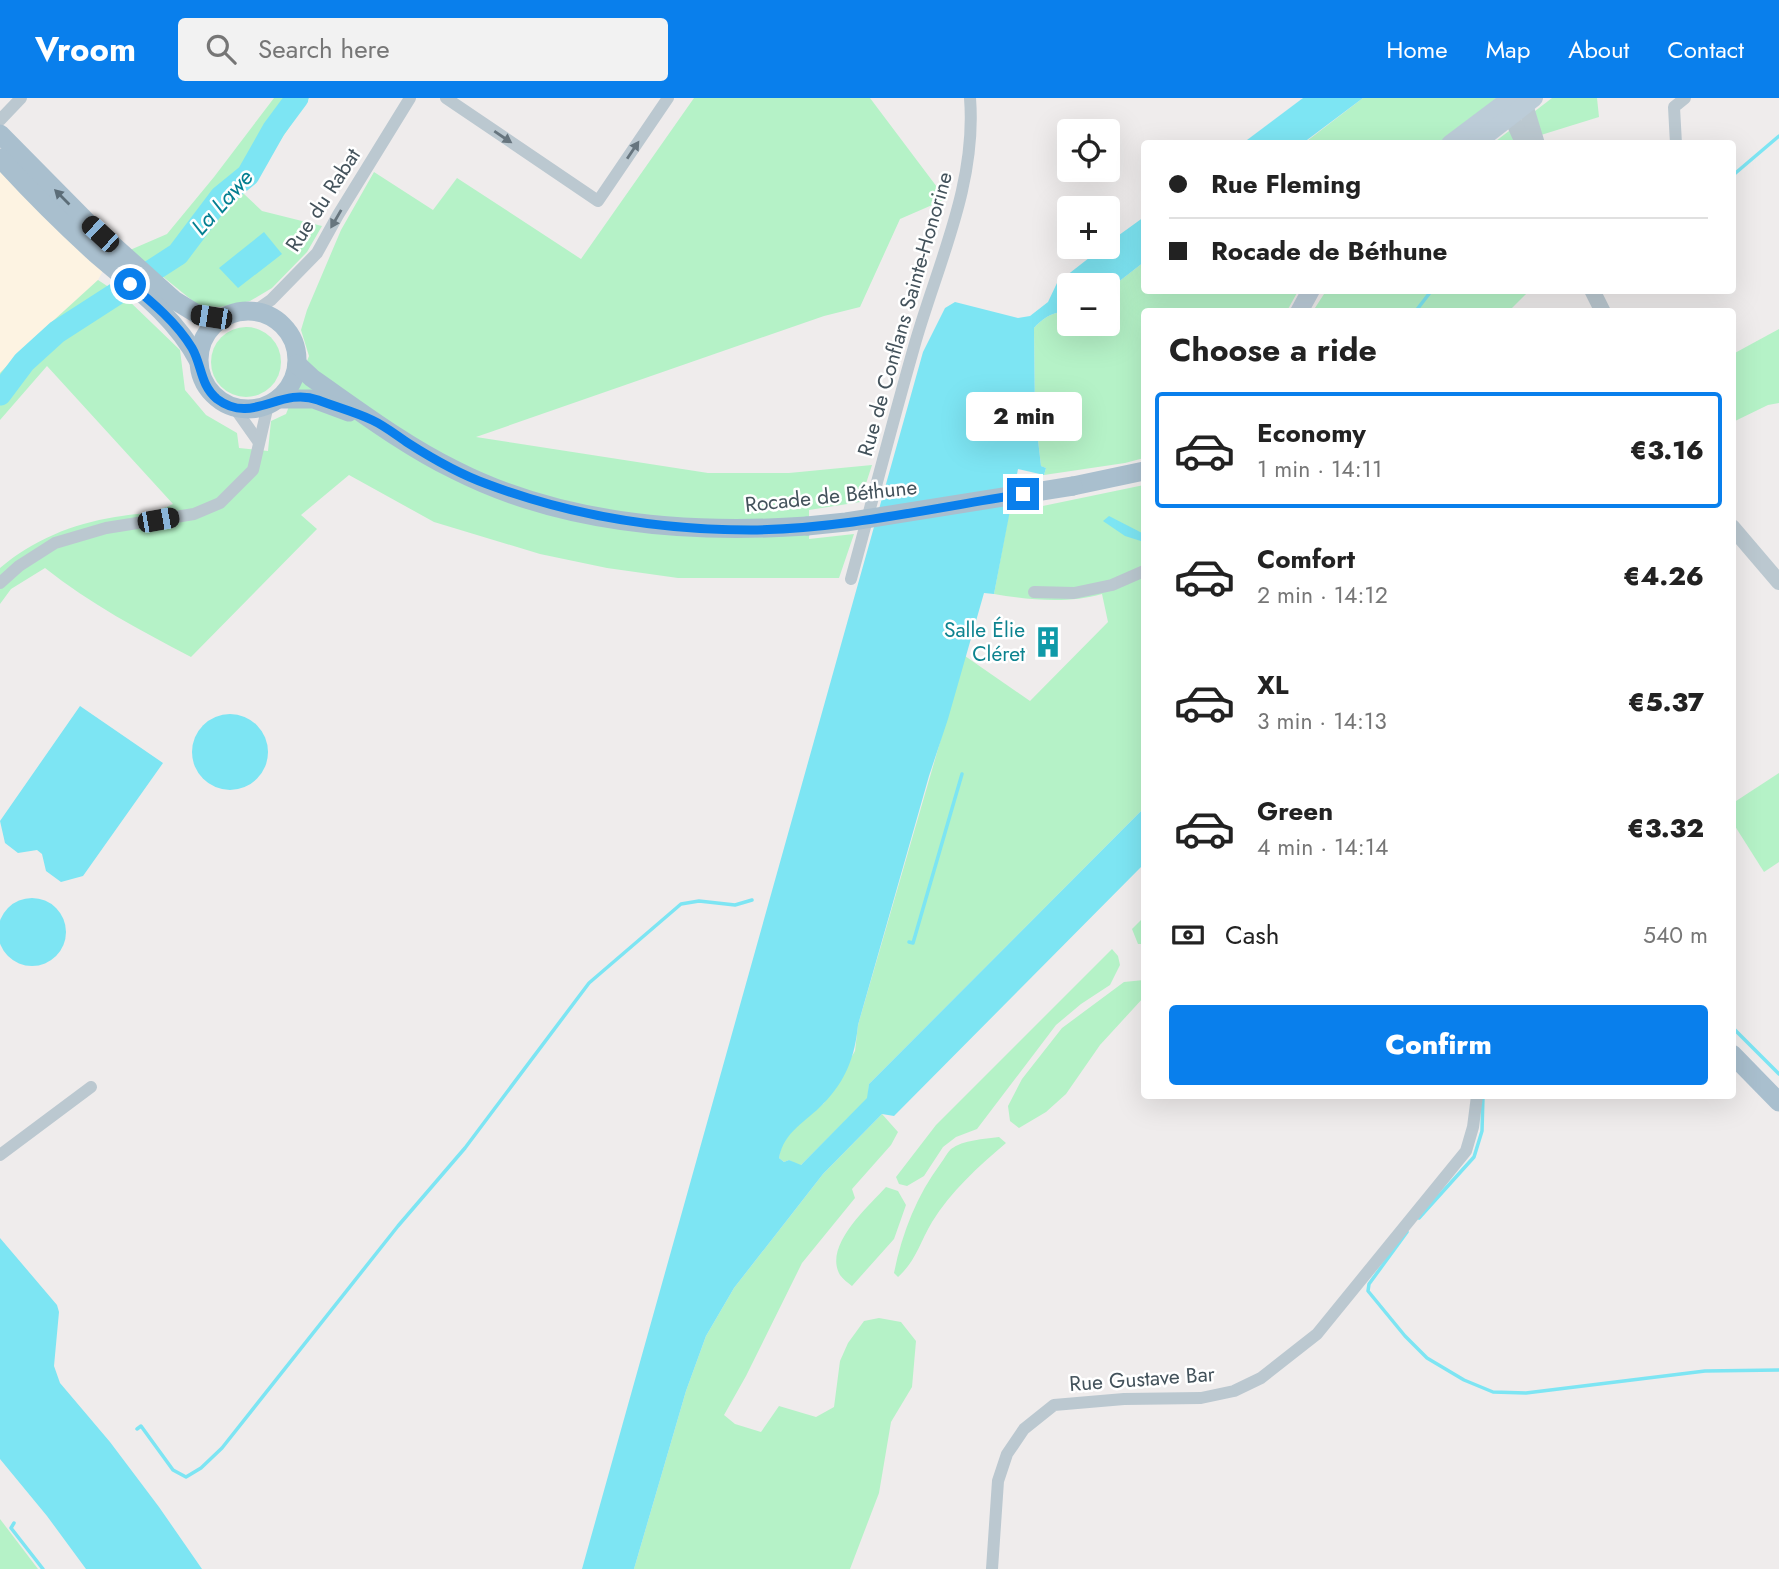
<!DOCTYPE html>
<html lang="en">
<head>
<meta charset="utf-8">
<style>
  :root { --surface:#fff; --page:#f2f2f2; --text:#222; --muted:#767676; --line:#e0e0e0; --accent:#097fec }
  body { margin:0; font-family:Jost,sans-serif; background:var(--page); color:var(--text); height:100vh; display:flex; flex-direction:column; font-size:26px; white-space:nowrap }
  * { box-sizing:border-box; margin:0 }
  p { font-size:23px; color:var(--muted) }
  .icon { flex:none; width:38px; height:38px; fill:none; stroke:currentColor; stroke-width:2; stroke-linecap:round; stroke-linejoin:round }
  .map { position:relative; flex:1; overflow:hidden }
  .side { position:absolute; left:1141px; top:210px; width:595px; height:791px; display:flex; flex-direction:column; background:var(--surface); border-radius:7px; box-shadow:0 7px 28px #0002 }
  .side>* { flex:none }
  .guide { position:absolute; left:1141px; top:42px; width:595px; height:154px; border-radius:7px; box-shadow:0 7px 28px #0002; display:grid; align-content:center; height:154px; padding:0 28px; background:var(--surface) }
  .controls { position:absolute; left:1057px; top:21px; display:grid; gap:14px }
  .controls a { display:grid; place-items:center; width:63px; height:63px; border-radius:7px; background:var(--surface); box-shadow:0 7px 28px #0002; font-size:35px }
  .end { position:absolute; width:32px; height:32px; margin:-16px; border:9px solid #097fec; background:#fff; box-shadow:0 0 0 4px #fff }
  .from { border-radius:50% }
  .bubble { position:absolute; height:49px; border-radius:7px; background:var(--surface); box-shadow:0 7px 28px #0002; font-size:23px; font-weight:800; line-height:49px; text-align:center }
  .car { position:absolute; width:21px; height:42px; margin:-21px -10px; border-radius:9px; box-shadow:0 0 5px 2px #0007; background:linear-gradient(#222 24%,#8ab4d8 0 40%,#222 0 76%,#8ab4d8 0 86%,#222 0) }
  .guide b { display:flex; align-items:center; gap:24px; height:66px; font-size:26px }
  .guide b+b { border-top:2px solid var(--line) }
  .guide i { width:18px; height:18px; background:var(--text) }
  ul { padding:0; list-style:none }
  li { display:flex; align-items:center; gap:21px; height:116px; margin:0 14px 10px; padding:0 14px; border:4px solid transparent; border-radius:7px }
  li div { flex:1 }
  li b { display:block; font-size:26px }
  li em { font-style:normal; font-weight:800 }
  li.selected { border-color:var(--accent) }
  li>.icon { width:63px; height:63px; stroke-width:1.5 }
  h2 { padding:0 28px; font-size:32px; line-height:84px }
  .pay { display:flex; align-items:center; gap:18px; height:77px; padding:0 28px; font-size:26px }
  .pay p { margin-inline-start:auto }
  .action { display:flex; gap:14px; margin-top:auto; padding:14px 28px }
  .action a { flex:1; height:80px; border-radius:7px; background:var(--accent); color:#fff; font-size:28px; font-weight:800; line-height:80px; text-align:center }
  header { display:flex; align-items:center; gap:42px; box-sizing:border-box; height:98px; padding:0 35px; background:var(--accent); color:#fff }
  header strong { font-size:33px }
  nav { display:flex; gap:38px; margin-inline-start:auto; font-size:24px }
  .search { width:490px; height:63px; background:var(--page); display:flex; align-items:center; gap:18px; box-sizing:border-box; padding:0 24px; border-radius:7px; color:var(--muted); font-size:26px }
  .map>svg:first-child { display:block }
  .commercial { fill:#fdf3e2 }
  .green { fill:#b5f2c7 }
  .water { fill:#7de5f3 }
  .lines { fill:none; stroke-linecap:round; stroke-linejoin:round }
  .stream { stroke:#7de5f3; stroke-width:3.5 }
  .river { stroke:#7de5f3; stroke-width:23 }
  .minor { stroke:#bbc8d0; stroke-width:12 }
  .tertiary { stroke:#bbc8d0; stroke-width:16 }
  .secondary { stroke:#bcccd8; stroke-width:18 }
  .primary { stroke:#a9bfce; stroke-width:19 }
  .primary-bridge { stroke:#a9bfce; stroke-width:19 }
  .oneway { fill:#67757e }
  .oneway2 { fill:#5c6d78 }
  .route { stroke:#097fec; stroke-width:9 }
  .labels { text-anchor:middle; stroke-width:5; stroke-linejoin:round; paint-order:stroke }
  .street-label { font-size:21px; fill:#43525b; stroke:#fff }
  .culture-label { font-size:21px; fill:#0d838f; stroke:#fff; text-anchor:end }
  .water-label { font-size:23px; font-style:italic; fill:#037f91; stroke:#fff }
</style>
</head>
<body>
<header>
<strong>Vroom</strong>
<div class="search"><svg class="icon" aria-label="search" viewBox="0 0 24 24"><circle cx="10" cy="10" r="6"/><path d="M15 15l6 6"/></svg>Search here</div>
<nav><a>Home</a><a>Map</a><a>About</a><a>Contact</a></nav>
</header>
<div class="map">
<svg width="1779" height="1471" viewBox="0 0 1779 1471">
  <rect width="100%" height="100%" fill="#efecec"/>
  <path class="commercial" d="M 0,60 L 111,158 L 98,182 L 31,243 L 0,275 Z"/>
  <g class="green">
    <path d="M 274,0 L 309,0 L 244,96 L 262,113 L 322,128 L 307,154 L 272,190 L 250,203 L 220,209 L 199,208 L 130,152 L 167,136 L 214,79 Z"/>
    <path d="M 694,0 L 870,0 L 946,101 L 900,121 L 860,209 L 824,218 L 476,339 L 708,375 L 789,375 L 872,367 L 860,404 L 809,412 L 809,441 L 854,436 L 839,480 L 678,480 L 607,470 L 540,456 L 434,424 L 349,377 L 301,417 L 317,431 L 191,559 C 140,532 90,506 45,470 L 11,491 L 0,506 L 0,470 C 33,442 72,426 115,419 C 137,415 152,417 173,406 L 47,268 L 0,322 L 0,275 L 31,243 L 98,182 L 127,201 L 180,252 L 185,292 L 206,317 L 237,335 L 239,350 L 268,353 L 271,323 L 286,316 L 309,258 L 301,232 L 307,212 L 341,132 L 374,74 L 433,112 L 457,80 L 581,161 Z"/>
    <path d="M 1363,0 L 1498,0 L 1439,45 L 1303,46 Z"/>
    <path d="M 1552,0 L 1597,0 L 1599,19 L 1515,45 L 1492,46 Z"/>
    <path d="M 1144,164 L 1144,192 L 1298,193 L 1287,213 L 1144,214 L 1144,360 L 1125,365 L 1044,377 L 1046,370 L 1041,368 L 1035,316 L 1034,230 C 1042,221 1056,211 1069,215 L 1069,226 L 1108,226 L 1108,192 Z"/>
    <path d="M 1326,193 L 1326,192 L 1529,193 L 1509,213 L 1313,213 Z"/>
    <circle cx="246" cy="264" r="35"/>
    <path d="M 1779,231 L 1779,305 L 1768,307 L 1733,324 L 1733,256 Z"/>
    <path d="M 1144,387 L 1144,710 L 869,986 L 868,1000 L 800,1068 L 789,1062 L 784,1064 L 779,1060 L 781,1048 L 792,1032 L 824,1005 L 855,953 L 858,927 L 965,558 L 1030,603 L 1108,524 L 1102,496 C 1068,506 1029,502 994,496 L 1009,415 Z"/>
    <path d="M 1779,675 L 1779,764 L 1764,774 L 1733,725 L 1733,705 Z"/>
    <path d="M 1144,819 L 1144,846 L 1138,846 L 1132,831 Z"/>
    <path d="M 1112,851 L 1118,858 L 1120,867 L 1110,887 L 1081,906 L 1056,927 L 977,1031 L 956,1039 L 943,1049 L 924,1078 L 907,1088 L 899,1086 L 896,1079 L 936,1027 Z"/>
    <path d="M 1144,882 L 1144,899 L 1100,947 L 1066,996 L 1046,1014 L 1019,1030 L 1010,1023 L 1008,1008 L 1022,981 L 1062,930 L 1124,884 Z"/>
    <path d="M 882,1016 L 898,1034 L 891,1047 L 852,1091 L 855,1100 L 802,1165 L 746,1278 L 724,1317 L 735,1326 L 761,1334 L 779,1308 L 816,1319 L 834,1309 L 840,1263 L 848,1245 L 864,1223 L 879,1220 L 901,1224 L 916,1243 L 912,1289 L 891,1324 L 879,1395 L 850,1471 L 634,1471 L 686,1293 L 706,1238 L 734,1190 L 823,1076 Z"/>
    <path d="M 999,1039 L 1006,1045 C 978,1069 951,1093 932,1124 C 920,1144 916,1163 898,1179 L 894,1175 C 902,1135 917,1097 941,1065 C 944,1061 947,1055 951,1051 C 963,1042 984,1041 999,1039 Z"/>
    <path d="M 886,1089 L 898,1093 L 906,1107 L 894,1141 L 852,1188 C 848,1185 843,1181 840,1177 C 823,1148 868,1109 886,1089 Z"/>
    <path d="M 0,1421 L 38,1471 L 0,1471 Z"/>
  </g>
  <g class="water">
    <path d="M 1303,0 L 1363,0 L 1303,45 L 1243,45 Z"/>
    <path d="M 1144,119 L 1144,164 L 1108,192 L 1108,187 L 1069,187 L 1069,215 C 1056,211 1042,221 1034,230 L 1035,316 L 1041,368 L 1046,370 L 1044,377 L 1018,371 L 994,496 L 984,495 L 948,621 L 929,678 L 858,927 C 855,958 846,983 823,1006 C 806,1024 784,1033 779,1060 L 784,1064 L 789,1062 L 801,1067 L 867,1000 L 869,986 L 1144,710 L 1144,766 L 894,1018 L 882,1016 L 823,1076 L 734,1190 L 706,1238 L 686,1293 L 634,1471 L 582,1471 L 923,254 L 945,210 L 955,204 L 1018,220 L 1030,218 L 1048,204 L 1057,185 L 1103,149 L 1108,149 L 1108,145 Z"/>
    <path d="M 264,134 L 282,156 L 238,190 L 219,170 Z"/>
    <path d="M 1109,418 L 1144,436 L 1144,444 L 1125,438 L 1103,423 Z"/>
    <path d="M 80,608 L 163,665 L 83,778 L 61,784 L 46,773 L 42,756 L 37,752 L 18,755 L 5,745 L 0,723 Z"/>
    <circle cx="230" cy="654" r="38"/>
    <circle cx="32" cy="834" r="34"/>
    <path d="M 0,1140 L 57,1207 L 59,1214 L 54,1268 L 60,1285 L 110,1344 L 159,1409 L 202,1471 L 86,1471 L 47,1418 L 0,1361 Z"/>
  </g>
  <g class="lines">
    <g class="stream">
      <path d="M 1732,78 L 1779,38"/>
      <path d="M 1415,214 L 1432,192"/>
      <path d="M 909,844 L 913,845 L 962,676"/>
      <path d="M 1732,929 L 1779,976"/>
      <path d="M 1419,1120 L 1474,1059 L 1482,1033 L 1483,998"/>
      <path d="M 1407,1134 L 1369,1186 L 1368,1193 L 1405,1238 L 1427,1260 L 1464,1282 L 1493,1294 L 1526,1295 L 1705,1273 L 1779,1272"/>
      <path d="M 137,1331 L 141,1328 L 173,1372 L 186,1379 L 201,1370 L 222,1350 L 398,1128 L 465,1050 L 589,885 L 681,806 L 699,803 L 735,807 L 752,802"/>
      <path d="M 14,1425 L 11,1430 L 43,1471"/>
    </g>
    <path class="river" d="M 0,296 L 24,264 L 57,234 L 178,156 L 221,99 L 248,77 L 274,31 L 297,0"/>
    <g class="minor">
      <path d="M 446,0 L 598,103 L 668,0"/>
      <path d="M 0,22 L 21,0"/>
      <path d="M 1676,46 L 1674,9 L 1685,0"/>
      <path d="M 255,213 L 271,202 L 317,155 L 338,117 L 410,0"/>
      <path d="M 234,309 L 258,343"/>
      <path d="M 851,481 C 872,404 892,326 914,249 C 937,167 977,87 970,0"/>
      <path d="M 0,485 L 19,468 L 55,445 L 106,430 L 194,416 L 220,405 L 253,372 L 268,307"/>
      <path d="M 1034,494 L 1074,495 L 1112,487 L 1144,473"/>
      <path d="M 0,1057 L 91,989"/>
      <path d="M 992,1471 L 998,1383 L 1007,1356 L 1024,1331 L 1054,1307 L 1124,1301 L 1201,1300 L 1234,1293 L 1261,1280 L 1317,1236 L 1466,1053 L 1473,1029 L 1477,998"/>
    </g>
    <g class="tertiary">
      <path d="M 1523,0 L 1537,46"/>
      <path d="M 1507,9 L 1520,38 L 1530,46"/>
      <path d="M 1592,192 L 1603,214"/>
      <path d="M 1732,429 L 1779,484"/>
    </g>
    <g class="secondary">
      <path d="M 1450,46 L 1511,0"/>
      <path d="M 1475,46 L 1534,0"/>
      <path d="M 1299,214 L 1311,192"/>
    </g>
    <g class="primary">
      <path d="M 0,36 L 85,122 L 174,202 L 197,216 L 221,221"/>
      <path d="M 0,60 C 30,93 62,125 95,155 C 132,187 175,218 198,262"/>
      <circle cx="248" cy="262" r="49"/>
      <path d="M 297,266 L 312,280 C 358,312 404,347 455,372 C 563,427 689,436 807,428"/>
      <path d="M 278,301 L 314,301 L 349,314"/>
      <path d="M 1073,388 L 1144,373"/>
      <path d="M 1732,956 L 1779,1004"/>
    </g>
    <path class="primary-bridge" d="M 807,428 L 846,424 L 1073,388"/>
  </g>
  <defs><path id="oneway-solid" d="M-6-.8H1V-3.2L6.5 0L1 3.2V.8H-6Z" transform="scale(1.75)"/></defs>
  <g class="oneway">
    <use href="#oneway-solid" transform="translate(503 39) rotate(34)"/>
    <use href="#oneway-solid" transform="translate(633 52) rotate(-56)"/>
    <use href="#oneway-solid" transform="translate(336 121) rotate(120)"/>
  </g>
  <use class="oneway2" href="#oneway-solid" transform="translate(62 99) rotate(-135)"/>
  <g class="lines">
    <path class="route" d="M 130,186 C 152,204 177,225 192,250 C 202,267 200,287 217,301 C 253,328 279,288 318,302 C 336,309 355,314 372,322 C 385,328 396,337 408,345 C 433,361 459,376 487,386 C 572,418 660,432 751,432 C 842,431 933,410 1023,396"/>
  </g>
  <defs>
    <symbol id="building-bare" viewBox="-9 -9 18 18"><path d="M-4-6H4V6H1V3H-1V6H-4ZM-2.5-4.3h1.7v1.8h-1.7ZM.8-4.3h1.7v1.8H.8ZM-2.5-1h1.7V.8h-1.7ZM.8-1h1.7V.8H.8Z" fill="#0f9aa8" stroke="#fff" stroke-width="2.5" paint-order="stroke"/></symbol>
  </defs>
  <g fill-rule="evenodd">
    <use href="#building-bare" x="1026" y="522" width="44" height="44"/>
  </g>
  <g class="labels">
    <g class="street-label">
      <text transform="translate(323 102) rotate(-57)" y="7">Rue du Rabat</text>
      <text transform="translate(905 216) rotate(-74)" y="7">Rue de Conflans Sainte-Honorine</text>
      <text transform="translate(831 398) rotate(-6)" y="7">Rocade de Béthune</text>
      <text transform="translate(1142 1281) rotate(-4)" y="7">Rue Gustave Bar</text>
    </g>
    <g class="culture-label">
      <text x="1025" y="539">Salle Élie<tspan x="1025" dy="24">Cléret</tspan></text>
    </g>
    <g class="water-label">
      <text transform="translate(222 104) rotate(-48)" y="8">La Lawe</text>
    </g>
  </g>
</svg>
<div class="controls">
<a><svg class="icon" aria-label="locate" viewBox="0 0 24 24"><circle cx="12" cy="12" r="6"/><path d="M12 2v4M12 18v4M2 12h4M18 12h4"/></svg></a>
<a>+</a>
<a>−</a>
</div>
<i class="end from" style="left:130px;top:186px"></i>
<i class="end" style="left:1023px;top:396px"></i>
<div class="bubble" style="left:966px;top:294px;width:116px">2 min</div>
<i class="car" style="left:100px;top:136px;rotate:313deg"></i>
<i class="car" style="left:211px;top:219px;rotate:279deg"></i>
<i class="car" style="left:158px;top:422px;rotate:80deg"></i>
<div class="guide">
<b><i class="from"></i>Rue Fleming</b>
<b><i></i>Rocade de Béthune</b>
</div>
<section class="side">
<h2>Choose a ride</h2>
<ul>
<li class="selected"><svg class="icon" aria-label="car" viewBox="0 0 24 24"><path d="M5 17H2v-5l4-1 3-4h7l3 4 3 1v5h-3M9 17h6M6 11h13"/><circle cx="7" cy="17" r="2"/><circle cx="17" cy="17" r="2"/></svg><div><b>Economy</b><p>1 min · 14:11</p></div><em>€3.16</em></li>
<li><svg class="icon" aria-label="car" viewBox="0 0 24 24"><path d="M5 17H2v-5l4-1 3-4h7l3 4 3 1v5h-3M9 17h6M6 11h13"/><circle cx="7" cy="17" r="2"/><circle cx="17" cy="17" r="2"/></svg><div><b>Comfort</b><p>2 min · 14:12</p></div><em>€4.26</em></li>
<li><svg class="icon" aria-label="car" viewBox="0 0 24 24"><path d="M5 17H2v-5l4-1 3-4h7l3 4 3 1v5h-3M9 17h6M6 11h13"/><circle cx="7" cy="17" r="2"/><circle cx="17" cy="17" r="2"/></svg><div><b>XL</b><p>3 min · 14:13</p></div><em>€5.37</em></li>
<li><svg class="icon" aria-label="car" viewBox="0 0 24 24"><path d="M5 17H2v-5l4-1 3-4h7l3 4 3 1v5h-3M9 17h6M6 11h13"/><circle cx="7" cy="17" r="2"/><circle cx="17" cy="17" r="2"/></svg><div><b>Green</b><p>4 min · 14:14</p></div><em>€3.32</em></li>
</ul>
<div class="pay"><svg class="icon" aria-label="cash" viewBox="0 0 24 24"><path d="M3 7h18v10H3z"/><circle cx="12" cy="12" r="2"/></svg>Cash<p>540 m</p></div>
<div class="action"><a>Confirm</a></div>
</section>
</div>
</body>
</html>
